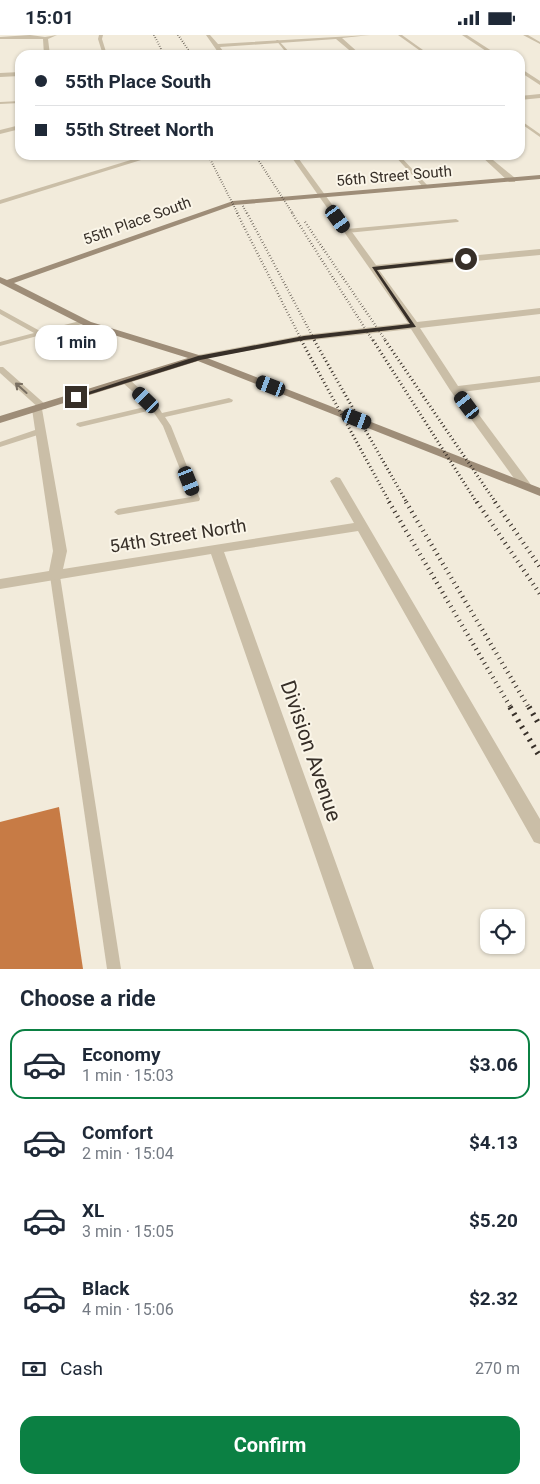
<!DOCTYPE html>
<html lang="en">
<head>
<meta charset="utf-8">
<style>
  :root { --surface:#fff; --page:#f6f6f7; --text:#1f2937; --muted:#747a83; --line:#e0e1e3; --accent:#0b8043 }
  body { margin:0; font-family:Roboto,sans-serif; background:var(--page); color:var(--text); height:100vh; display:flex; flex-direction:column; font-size:19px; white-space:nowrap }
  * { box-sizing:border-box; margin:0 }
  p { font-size:16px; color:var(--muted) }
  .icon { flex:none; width:28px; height:28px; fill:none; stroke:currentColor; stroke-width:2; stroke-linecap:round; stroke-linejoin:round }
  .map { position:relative; height:934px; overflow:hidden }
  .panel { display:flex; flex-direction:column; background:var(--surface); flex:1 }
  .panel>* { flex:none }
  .banner { position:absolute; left:15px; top:15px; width:510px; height:110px; border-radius:15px; box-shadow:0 1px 4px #0004; display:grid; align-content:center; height:110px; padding:0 20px; background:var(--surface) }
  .tools { position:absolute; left:480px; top:874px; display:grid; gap:10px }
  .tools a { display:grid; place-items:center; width:45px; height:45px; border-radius:10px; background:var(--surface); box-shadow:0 1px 4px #0004; font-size:25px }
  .end { position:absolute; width:22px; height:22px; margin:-11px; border:6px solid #372f28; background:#fff; box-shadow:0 0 0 2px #fff }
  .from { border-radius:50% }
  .bubble { position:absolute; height:35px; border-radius:15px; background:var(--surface); box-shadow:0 1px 4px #0004; font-size:16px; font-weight:700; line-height:35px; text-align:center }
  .car { position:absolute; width:15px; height:30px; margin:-15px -8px; border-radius:6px; box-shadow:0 0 4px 1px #0007; background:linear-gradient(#222 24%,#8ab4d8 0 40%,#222 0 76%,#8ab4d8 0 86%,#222 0) }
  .banner b { display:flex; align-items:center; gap:18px; height:48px; font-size:19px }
  .banner b+b { border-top:1px solid var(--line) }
  .banner i { width:12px; height:12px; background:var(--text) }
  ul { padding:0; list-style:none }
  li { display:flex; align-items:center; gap:15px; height:70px; margin:0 10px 8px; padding:0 10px; border:2px solid transparent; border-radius:15px }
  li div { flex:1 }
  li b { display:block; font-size:19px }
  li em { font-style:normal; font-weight:700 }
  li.selected { border-color:var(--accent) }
  li>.icon { width:45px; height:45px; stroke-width:1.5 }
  h2 { padding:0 20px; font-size:22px; line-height:60px }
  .pay { display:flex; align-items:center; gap:12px; height:55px; padding:0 20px; font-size:19px }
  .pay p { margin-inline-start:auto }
  .action { display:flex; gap:10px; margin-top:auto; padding:10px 20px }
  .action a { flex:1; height:58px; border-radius:15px; background:var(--accent); color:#fff; font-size:20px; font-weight:700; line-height:58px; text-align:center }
  .status { display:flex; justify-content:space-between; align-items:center; height:35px; padding:0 25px; background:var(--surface); direction:ltr }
  .status svg { height:14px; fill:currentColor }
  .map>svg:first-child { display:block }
  .building { fill:#c77b45 }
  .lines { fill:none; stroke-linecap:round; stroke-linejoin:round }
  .lane { fill:#cabea7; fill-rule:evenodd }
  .street { fill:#cabea7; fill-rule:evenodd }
  .secondary { fill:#9e8d78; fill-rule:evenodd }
  .rail-far4 { stroke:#372f28; stroke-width:2; stroke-dasharray:0.5 2; stroke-linecap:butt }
  .rail-far3 { stroke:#372f28; stroke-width:2.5; stroke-dasharray:0.5 2.5; stroke-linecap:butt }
  .rail-far2 { stroke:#372f28; stroke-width:3; stroke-dasharray:1 3; stroke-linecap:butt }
  .rail-far1 { stroke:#372f28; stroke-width:4.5; stroke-dasharray:1 4.5; stroke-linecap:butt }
  .rail { stroke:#372f28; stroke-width:5.5; stroke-dasharray:2 5.5; stroke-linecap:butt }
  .oneway { stroke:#796f61 }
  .route { fill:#372f28 }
  .labels { text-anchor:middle; stroke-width:4; stroke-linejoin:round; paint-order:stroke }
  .far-street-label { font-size:15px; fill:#372f28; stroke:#faf5e8 }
  .street-label { font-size:18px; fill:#372f28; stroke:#faf5e8 }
  .near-street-label { font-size:21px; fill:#372f28; stroke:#faf5e8 }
</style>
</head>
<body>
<div class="status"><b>15:01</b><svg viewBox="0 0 49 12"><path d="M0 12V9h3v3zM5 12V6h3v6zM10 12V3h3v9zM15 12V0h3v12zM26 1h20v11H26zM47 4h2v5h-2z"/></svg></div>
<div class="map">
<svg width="540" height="934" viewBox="0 0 540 934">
  <rect width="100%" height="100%" fill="#f2ebdb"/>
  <path class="building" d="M 59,772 L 83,934 L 0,934 L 0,787 Z"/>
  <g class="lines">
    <g class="lane">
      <path d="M 99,0 L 103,0 L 102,4 L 107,20 L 103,20 L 98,4 Z"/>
      <path d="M 398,0 L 402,0 L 430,20 L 426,20 Z"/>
      <path d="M 523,0 L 528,0 L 540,7 L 540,9 Z"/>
      <path d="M 276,5 L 278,5 L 292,20 L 288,20 Z"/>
      <path d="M 20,66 L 20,68 L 0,69 L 0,67 Z"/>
      <path d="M 520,85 L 540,99 L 540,102 L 520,88 Z"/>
      <path d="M 394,120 L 399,120 L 428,151 L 428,153 L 424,153 Z"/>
      <path d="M 456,184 L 459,186 L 458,187 L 347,198 L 344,196 L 347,194 Z"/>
      <path d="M 0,274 L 40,296 L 84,285 L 87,287 L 86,288 L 0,311 L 0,307 L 34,298 L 0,279 Z"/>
      <path d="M 0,332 L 3,332 L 46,370 L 47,372 L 46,374 L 40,374 L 0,338 Z"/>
      <path d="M 123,344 L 129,344 L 157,370 L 162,378 L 229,363 L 233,365 L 232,367 L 165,382 L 171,391 L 200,464 L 199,466 L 118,480 L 114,477 L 118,474 L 191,462 L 163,391 L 152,375 L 80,392 L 76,390 L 77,388 L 149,371 L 123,348 Z"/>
      <path d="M 38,394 L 41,394 L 45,396 L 44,398 L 0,412 L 0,407 Z"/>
      <path d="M 55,538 L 58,539 L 60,541 L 121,934 L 107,934 L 50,541 L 52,539 Z"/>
    </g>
    <g class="street">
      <path d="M 30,0 L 45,2 L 57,0 L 48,4 L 50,20 L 44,20 L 43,4 L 0,4 L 0,2 Z"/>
      <path d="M 206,0 L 210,0 L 218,9 L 370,0 L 342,3 L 361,20 L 355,20 L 336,4 L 220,12 L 226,20 L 220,20 Z"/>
      <path d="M 462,0 L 467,0 L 498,20 L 492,20 Z"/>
      <path d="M 520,33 L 540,46 L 540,50 L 520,37 Z"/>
      <path d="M 20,37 L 20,41 L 0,42 L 0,38 Z"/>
      <path d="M 540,59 L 540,63 L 520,65 L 520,61 Z"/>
      <path d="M 20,90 L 20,94 L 0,99 L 0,95 Z"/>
      <path d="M 147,120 L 157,120 L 0,169 L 0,165 Z"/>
      <path d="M 290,120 L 296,120 L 376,230 L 540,214 L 540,220 L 379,235 L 417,287 L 540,273 L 540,279 L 420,293 L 458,351 L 540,341 L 540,347 L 462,357 L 529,447 L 531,450 L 529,453 L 521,453 L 450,355 L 411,294 L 304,306 L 194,325 L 193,323 L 198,320 L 304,300 L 408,288 Z"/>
      <path d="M 480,120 L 487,120 L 515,143 L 515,147 L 509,147 Z"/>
      <path d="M 37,371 L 42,374 L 67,516 L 63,534 L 354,488 L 330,446 L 336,442 L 340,443 L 540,784 L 540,809 L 534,807 L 358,496 L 224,517 L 374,934 L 354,934 L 211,519 L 0,554 L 0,544 L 49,536 L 53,516 L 32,374 Z"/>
    </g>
    <path class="secondary" d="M 540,140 L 540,144 L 234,170 L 14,248 L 91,287 L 202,321 L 540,453 L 540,461 L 198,326 L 0,388 L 0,381 L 188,323 L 85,291 L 0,248 L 0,242 L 7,245 L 233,166 Z"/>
    <g class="rail-far4">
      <path d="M 154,0 L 164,20"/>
      <path d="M 178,0 L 192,20"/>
      <path d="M 208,120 L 238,179"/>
      <path d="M 255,120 L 293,179"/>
      <path d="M 243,171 L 247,179"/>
    </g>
    <g class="rail-far3">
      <path d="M 237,178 L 302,306"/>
      <path d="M 247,178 L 315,306"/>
      <path d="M 292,178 L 373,306"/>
      <path d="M 305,187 L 386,306"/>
    </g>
    <g class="rail-far2">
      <path d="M 301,305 L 390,468"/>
      <path d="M 314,305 L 407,468"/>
      <path d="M 373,305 L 477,468"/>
      <path d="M 385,305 L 496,468"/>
    </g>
    <g class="rail-far1">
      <path d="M 389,467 L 511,673"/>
      <path d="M 406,467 L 529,673"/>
      <path d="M 477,467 L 540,559"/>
      <path d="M 495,467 L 540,532"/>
    </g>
    <g class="rail">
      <path d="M 510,672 L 540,722"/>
      <path d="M 529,672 L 540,691"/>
    </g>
  </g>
  <defs><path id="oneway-shaft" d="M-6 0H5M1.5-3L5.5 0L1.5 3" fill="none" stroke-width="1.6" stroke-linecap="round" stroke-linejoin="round" transform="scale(1.25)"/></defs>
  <use class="oneway" href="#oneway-shaft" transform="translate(21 353) rotate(-138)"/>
  <path class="route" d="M 466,222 L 468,225 L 377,235 L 416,292 L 304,305 L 200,325 L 78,363 L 73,362 L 198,321 L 304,301 L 410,289 L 372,232 Z"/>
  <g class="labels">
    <g class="far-street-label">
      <text transform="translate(394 141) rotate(-5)" y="5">56th Street South</text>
      <text transform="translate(137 186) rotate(-20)" y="5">55th Place South</text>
    </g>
    <g class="street-label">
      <text transform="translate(178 501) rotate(-9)" y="6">54th Street North</text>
    </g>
    <g class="near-street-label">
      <text transform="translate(311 716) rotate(71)" y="7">Division Avenue</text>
    </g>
  </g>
</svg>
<div class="tools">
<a><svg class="icon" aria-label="locate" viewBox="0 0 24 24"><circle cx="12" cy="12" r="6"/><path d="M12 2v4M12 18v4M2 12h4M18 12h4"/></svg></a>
</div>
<i class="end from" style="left:466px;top:224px"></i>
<i class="end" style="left:76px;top:362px"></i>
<div class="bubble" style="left:35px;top:290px;width:82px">1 min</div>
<i class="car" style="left:338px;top:184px;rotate:144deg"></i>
<i class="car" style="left:271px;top:351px;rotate:291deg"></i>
<i class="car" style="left:146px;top:365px;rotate:314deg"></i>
<i class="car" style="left:467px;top:370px;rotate:323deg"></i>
<i class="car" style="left:357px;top:384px;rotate:111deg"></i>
<i class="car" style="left:189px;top:446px;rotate:158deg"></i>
<div class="banner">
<b><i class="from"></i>55th Place South</b>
<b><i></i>55th Street North</b>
</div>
</div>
<section class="panel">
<h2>Choose a ride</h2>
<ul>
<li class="selected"><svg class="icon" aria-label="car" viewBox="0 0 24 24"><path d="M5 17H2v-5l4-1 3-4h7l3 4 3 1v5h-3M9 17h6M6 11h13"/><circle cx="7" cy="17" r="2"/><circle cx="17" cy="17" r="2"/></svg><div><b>Economy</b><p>1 min · 15:03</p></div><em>$3.06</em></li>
<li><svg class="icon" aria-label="car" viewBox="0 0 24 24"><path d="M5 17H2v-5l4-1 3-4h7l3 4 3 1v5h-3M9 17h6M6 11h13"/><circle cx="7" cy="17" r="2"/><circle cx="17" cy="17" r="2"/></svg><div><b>Comfort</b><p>2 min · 15:04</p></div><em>$4.13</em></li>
<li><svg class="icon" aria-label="car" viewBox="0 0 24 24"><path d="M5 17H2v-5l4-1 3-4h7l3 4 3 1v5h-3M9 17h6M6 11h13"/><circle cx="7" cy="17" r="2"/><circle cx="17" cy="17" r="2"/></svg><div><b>XL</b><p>3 min · 15:05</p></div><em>$5.20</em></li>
<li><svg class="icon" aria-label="car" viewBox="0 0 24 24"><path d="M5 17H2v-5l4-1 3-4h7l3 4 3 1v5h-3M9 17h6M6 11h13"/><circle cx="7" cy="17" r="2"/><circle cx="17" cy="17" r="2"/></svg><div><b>Black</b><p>4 min · 15:06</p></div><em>$2.32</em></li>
</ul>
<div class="pay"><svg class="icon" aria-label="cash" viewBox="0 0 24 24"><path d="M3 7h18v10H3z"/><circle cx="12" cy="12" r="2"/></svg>Cash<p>270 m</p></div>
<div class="action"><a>Confirm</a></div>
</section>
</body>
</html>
